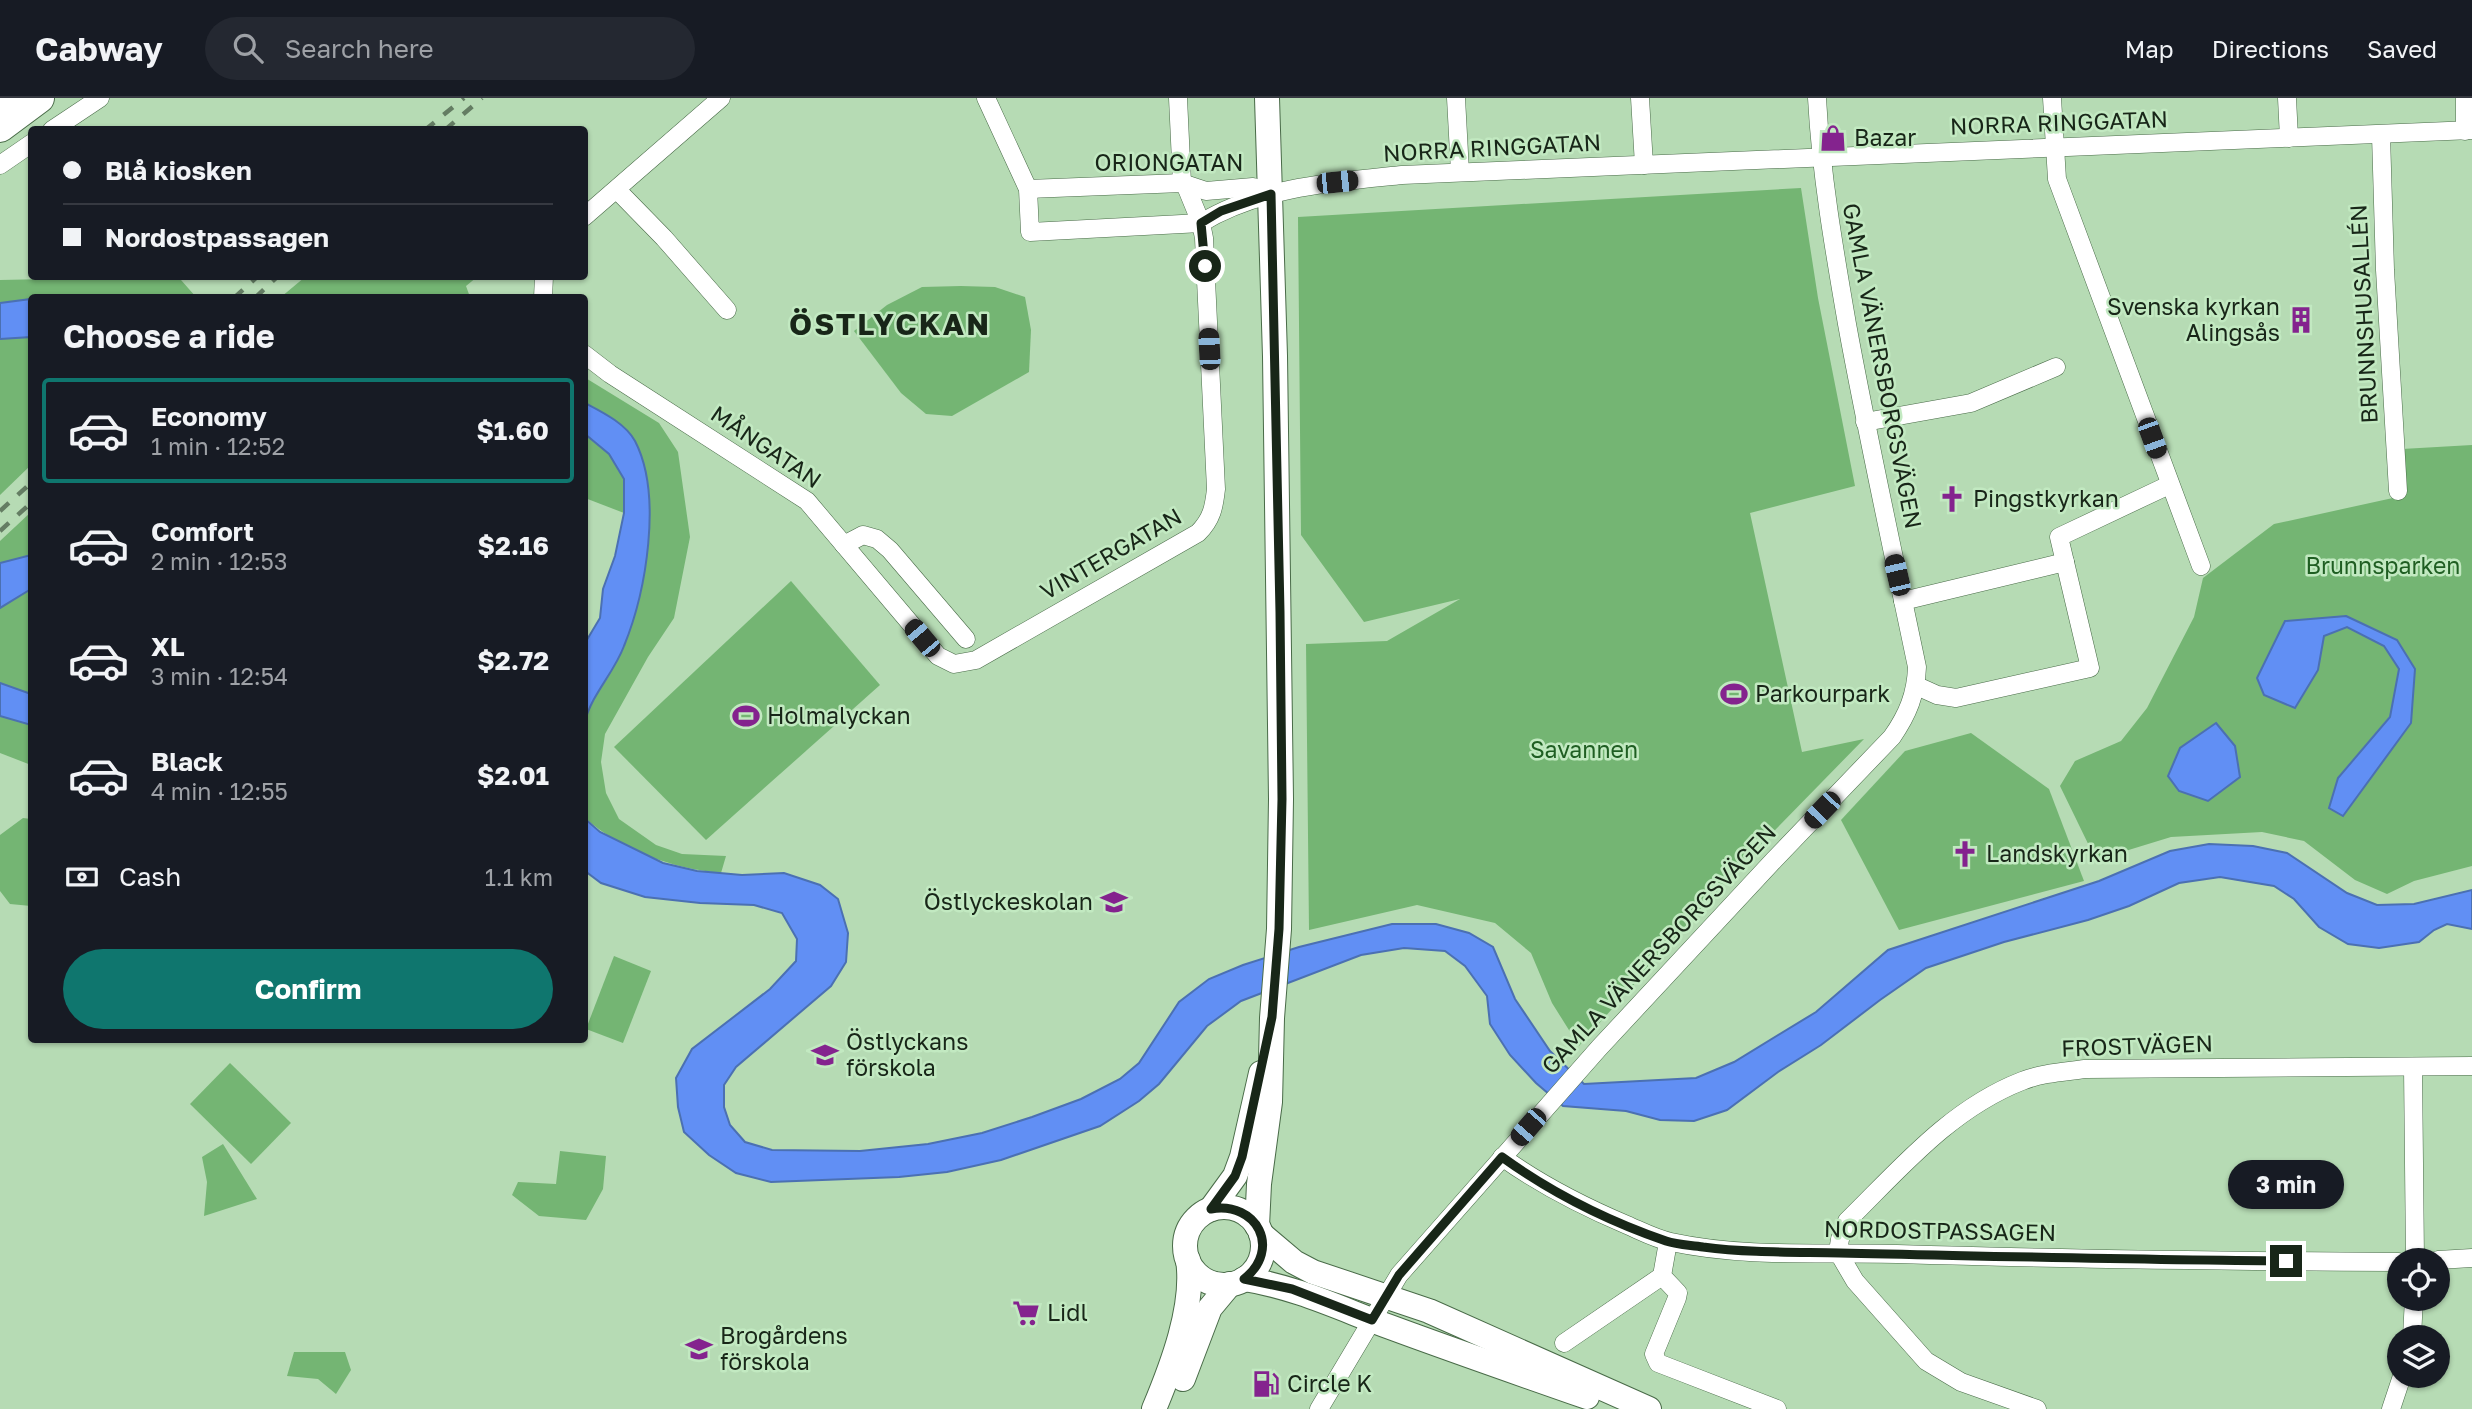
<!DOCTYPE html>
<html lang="en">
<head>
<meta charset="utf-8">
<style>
  :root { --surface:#171b24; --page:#242831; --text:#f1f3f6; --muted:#9ea1a6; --line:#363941; --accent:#0f766e }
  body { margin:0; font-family:"Golos Text",sans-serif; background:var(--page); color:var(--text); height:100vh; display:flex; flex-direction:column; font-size:26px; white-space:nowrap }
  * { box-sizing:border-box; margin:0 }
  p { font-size:23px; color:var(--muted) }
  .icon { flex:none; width:38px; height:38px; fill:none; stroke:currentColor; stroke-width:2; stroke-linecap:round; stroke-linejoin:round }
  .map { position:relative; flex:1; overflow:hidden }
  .details { position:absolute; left:28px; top:196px; width:560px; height:749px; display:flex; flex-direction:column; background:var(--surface); border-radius:7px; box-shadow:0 2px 5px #0004 }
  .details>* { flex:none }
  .banner { position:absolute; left:28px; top:28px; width:560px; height:154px; border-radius:7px; box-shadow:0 2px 5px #0004; display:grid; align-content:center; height:154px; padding:0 35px; background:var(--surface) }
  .tools { position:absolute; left:2387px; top:1150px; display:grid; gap:14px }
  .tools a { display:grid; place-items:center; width:63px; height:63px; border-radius:50%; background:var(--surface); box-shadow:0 2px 5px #0004; font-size:35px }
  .end { position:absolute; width:32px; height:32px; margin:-16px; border:9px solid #182618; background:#fff; box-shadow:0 0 0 4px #fff }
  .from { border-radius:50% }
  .bubble { position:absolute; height:49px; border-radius:24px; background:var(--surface); box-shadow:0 2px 5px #0004; font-size:23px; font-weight:700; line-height:49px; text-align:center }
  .car { position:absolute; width:21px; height:42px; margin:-21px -10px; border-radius:9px; box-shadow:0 0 5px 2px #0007; background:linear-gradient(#222 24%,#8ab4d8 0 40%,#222 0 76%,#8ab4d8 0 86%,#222 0) }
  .banner b { display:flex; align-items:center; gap:24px; height:66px; font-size:26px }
  .banner b+b { border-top:2px solid var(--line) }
  .banner i { width:18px; height:18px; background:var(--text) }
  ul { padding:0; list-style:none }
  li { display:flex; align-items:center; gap:21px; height:105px; margin:0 14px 10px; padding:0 21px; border:4px solid transparent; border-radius:7px }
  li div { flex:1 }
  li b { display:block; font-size:26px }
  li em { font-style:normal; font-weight:700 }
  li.on { border-color:var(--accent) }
  li>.icon { width:63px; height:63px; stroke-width:1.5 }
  h2 { padding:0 35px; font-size:32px; line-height:84px }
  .pay { display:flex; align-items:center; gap:18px; height:77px; padding:0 35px; font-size:26px }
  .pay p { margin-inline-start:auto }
  .button { display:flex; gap:14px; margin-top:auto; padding:14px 35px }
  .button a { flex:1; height:80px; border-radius:42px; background:var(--accent); color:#fff; font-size:28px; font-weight:700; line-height:80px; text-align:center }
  header { display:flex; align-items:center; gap:42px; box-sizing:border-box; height:98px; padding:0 35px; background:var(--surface); border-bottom:2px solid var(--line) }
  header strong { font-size:33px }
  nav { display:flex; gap:38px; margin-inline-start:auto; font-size:24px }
  .search { width:490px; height:63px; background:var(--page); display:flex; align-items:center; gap:18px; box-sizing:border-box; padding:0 24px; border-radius:38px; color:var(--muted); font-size:26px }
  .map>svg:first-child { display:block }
  .green { fill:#74b573; fill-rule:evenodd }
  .water { fill:#618ff4; stroke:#4b70b2; stroke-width:2 }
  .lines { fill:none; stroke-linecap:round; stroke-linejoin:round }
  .minor-casing { stroke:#496b48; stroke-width:19 }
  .secondary-casing { stroke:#496b48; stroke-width:26 }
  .trunk-casing { stroke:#496b48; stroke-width:32 }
  .minor { stroke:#fff; stroke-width:18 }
  .secondary { stroke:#fff; stroke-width:24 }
  .trunk { stroke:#fff; stroke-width:30 }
  .rail { stroke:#647d63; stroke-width:4.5; stroke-dasharray:12 12; stroke-linecap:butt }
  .route { stroke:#182618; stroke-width:9 }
  .labels { text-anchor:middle; stroke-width:5; stroke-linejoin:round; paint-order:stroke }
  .street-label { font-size:23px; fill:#182618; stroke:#c2e9c1 }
  .poi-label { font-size:23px; fill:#182618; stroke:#c2e9c1; text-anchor:start }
  .park-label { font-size:23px; fill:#1f5e22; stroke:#c2e9c1 }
  .district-label { font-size:30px; font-weight:bold; letter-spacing:2px; fill:#182618; stroke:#c2e9c1 }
</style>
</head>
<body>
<header>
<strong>Cabway</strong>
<div class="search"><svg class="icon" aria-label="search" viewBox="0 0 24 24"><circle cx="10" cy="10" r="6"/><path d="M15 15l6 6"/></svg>Search here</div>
<nav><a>Map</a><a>Directions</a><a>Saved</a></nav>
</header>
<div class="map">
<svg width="2472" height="1311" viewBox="0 0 2472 1311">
  <rect width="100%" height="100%" fill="#b6dbb4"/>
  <g class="green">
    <path d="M 1801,90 L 1818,200 L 1855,388 L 1750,415 L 1802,654 L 1864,641 L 1736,772 L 1579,948 L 1552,905 L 1531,855 L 1495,825 L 1417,807 L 1309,832 L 1306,546 L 1387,543 L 1460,501 L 1364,524 L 1301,437 L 1298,119 Z"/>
    <path d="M 149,179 L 181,182 L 196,199 L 117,197 L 32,200 L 31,201 L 0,205 L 0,182 Z"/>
    <path d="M 305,179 L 305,178 L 477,179 L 466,188 L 470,199 L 281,199 Z"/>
    <path d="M 961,188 L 995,189 L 1025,199 L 1031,232 L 1029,274 L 952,318 L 926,316 L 901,295 L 854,233 L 887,207 L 922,189 Z"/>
    <path d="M 31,239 L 31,367 L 0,397 L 0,241 Z"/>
    <path d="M 584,279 L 659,325 L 678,354 L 690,439 L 674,520 L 648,559 L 605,636 L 601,664 L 606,695 L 619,721 L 656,747 L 682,756 L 726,758 L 721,775 C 671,770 623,753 585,720 L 585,623 L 589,607 L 607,581 L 624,549 L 635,515 L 647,445 L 649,401 L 611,319 L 585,305 Z"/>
    <path d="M 584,336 L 609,356 L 624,381 L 624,415 L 585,400 Z"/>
    <path d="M 2472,347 L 2472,768 L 2414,783 L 2387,796 L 2355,782 L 2304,743 L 2262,734 L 2171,739 L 2096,762 L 2060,688 L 2075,663 L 2121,643 L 2147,610 L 2194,519 L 2203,480 L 2274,426 L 2402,398 L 2402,351 ZM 2346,518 L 2415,571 L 2343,718 L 2338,680 L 2390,618 L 2399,571 L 2384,548 L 2347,529 L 2324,538 Z"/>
    <path d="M 31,414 L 31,457 L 0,465 L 0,443 Z"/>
    <path d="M 791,483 L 880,587 L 706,742 L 614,649 Z"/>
    <path d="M 31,491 L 31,596 L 0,585 L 0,510 Z"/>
    <path d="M 0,618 L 31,627 L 31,667 L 0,655 Z"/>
    <path d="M 1971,635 L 2049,691 L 2084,783 L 1899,832 L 1841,722 L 1905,653 Z"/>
    <path d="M 23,720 L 31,721 L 31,808 L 10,806 L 0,793 L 0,737 Z"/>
    <path d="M 614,858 L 651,873 L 623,945 L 586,931 Z"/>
    <path d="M 230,965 L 291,1025 L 251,1066 L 190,1006 Z"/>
    <path d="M 223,1046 L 257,1101 L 204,1118 L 207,1084 L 202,1059 Z"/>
    <path d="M 560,1053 L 606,1058 L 603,1091 L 586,1122 L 539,1118 L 512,1097 L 518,1084 L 556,1086 Z"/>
    <path d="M 294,1254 L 345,1254 L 351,1272 L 336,1296 L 318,1281 L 287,1278 Z"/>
  </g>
  <g class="water">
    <path d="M 31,201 L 31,239 L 0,241 L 0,205 Z"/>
    <path d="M 585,305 C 602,314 625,325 635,343 C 663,397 646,494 624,548 C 614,575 592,596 585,623 L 585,545 L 600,520 L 603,491 L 615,458 L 624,415 L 624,381 L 609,356 L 585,336 Z"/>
    <path d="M 31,457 L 31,491 L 0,510 L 0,465 Z"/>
    <path d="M 2346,518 L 2397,542 L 2415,571 L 2411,625 L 2343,718 L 2329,710 L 2338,680 L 2390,619 L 2399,571 L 2384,548 L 2347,529 L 2324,538 L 2318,572 L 2295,610 L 2264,597 L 2257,580 L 2285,523 Z"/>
    <path d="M 0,585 L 31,596 L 31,627 L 0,618 Z"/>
    <path d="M 2216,625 L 2235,648 L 2240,679 L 2208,703 L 2179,693 L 2168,678 L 2180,650 Z"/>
    <path d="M 584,720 L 600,734 L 663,765 L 697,773 L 742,777 L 784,775 L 820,787 L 838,801 L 848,835 L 846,864 L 831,888 L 736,969 L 724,987 L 724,1009 L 730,1027 L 745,1044 L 772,1052 L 860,1053 L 928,1046 L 982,1035 L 1032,1019 L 1081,1001 L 1120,981 L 1139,965 L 1179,904 L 1209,881 L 1243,867 L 1299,849 L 1392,826 L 1436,826 L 1469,835 L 1493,849 L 1515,901 L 1550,953 L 1584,986 L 1696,980 L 1734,964 L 1816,914 L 1888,852 L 2099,783 L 2170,753 L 2209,746 L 2253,748 L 2287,755 L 2347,795 L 2377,807 L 2414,806 L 2472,792 L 2472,831 L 2447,826 L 2434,832 L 2419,844 L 2379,850 L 2348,846 L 2319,829 L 2294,801 L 2274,788 L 2220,779 L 2179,785 L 2129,808 L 2088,822 L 2004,844 L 1926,870 L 1880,902 L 1821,947 L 1778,974 L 1727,1012 L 1694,1023 L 1660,1022 L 1626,1013 L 1563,1008 L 1536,985 L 1510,957 L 1490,926 L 1487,898 L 1465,868 L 1445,853 L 1404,850 L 1361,857 L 1241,903 L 1207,928 L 1159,986 L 1139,1003 L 1100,1028 L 1001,1062 L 947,1074 L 899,1079 L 771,1084 L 736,1075 L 709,1057 L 684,1034 L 678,1009 L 676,980 L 692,951 L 770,891 L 796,863 L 797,841 L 782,815 L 754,807 L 700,805 L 645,799 L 601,785 L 585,773 Z"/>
  </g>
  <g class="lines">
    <defs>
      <g id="minor">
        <path d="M 986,0 L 1028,91 L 1030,134 L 1201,125 C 1260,89 1334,84 1402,77 L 2472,32"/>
        <path d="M 1178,0 L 1182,85"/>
        <path d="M 1456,0 L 1460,74"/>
        <path d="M 1640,0 L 1644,67"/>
        <path d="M 2052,0 L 2057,81 L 2201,468"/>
        <path d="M 2287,0 L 2289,40"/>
        <path d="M 2465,0 L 2465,33"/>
        <path d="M 52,32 L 100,0"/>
        <path d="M 2381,37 L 2385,172 L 2398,393"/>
        <path d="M 0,67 L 32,45"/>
        <path d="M 1028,91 L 1182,85 L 1206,93 L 1253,89 L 1271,96"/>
        <path d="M 621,96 L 664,140 L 727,212"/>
        <path d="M 584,119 L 721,0"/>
        <path d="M 543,200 L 544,178"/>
        <path d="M 584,256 L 610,276 L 807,403 L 938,558 L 954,566 L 976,562 L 1198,435 C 1212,421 1214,409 1216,391 L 1204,140 L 1201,125 L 1185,86"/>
        <path d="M 1865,324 L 1971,305 L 2056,269"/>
        <path d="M 844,447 L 863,437 L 877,441 L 890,452 L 966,541"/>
        <path d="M 1903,503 L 2065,464"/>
        <path d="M 1917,588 L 1937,597 L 1956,600 L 2090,570 L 2059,439 L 2169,387"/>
        <path d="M 2413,969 L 2415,1162"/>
        <path d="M 1502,1059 C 1541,1087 1582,1108 1627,1127 C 1641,1133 1656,1141 1671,1144 C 1745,1160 1822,1154 1897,1156 C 2065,1161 2232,1163 2399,1164"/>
        <path d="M 1668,1144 L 1662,1178 L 1678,1195 L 1677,1200 L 1654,1256 L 1658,1265 L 1777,1311"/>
        <path d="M 1838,1154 L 1840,1141 L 1847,1123 C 1900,1071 1950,1011 2022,983 C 2042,975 2063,974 2085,971 L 2472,968"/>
        <path d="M 1838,1154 L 1855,1183 L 1926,1263 L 1961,1284 L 2037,1311"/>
        <path d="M 2438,1162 L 2472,1160"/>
        <path d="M 2412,1239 L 2414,1200"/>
        <path d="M 1564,1245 L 1662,1178"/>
        <path d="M 1319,1311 L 1399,1177 L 1599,950 L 1774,762 L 1892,639 C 1908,616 1916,596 1917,569 C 1893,454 1868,341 1847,226 C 1834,151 1821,76 1817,0"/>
        <path d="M 2391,1311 L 2402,1278"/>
      </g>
      <g id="secondary">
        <circle cx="1224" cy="1148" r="39"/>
        <path d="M 1211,1111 L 1235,1078 L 1242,1059 L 1261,975"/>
        <path d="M 1257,1128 L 1259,1086 L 1270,1004 L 1272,920 L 1279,831 L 1281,701 L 1275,258 L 1267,0"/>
        <path d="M 1261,1136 L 1294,1164 L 1313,1174 L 1429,1213 L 1649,1311"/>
        <path d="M 1244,1181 C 1296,1189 1341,1211 1390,1229 C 1455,1253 1521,1276 1587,1299"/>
        <path d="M 1183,1281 L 1210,1210 L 1230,1186"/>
        <path d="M 1154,1311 C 1172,1268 1195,1208 1188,1162"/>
      </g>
      <g id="trunk">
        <path d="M 0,1 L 2,0"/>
        <path d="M 0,29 L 39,0"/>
      </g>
    </defs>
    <use href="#minor" class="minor-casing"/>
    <use href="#secondary" class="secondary-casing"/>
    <use href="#trunk" class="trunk-casing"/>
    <use href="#minor" class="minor"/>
    <use href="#secondary" class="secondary"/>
    <use href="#trunk" class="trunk"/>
    <g class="rail">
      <path d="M 425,32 L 464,0"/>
      <path d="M 445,32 L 482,0"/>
      <path d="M 234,200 L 258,178"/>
      <path d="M 255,200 L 278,178"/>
      <path d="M 0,413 L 32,384"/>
      <path d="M 0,433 L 32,404"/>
    </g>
  </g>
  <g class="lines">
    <path class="route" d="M 1205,168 L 1201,125 L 1221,113 L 1271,96 L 1280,514 L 1282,701 L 1279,831 L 1272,919 L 1242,1059 L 1235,1078 L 1211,1111 C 1257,1103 1282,1151 1244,1181 L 1292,1191 L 1372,1222 L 1399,1177 L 1502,1059 C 1552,1095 1608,1123 1666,1143 C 1678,1147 1691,1147 1703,1149 C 1749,1155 1794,1154 1840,1155 C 1989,1158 2137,1162 2286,1163"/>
  </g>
  <defs>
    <symbol id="shop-bare" viewBox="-9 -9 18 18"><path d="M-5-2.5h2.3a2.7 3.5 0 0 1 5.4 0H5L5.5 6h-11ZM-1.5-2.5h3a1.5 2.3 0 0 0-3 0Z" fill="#84238e" stroke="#c2e9c1" stroke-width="2.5" paint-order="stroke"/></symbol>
    <symbol id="building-bare" viewBox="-9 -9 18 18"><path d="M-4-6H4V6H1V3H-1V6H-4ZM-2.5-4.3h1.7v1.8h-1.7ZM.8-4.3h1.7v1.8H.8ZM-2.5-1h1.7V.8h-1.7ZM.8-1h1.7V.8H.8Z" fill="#84238e" stroke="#c2e9c1" stroke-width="2.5" paint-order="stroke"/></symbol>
    <symbol id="church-bare" viewBox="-9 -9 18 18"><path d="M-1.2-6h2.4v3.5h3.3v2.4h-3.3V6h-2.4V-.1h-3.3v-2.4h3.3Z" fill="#84238e" stroke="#c2e9c1" stroke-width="2.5" paint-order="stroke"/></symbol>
    <symbol id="stadium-bare" viewBox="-9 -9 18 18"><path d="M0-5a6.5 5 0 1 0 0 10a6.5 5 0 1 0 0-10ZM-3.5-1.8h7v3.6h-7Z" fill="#84238e" stroke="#c2e9c1" stroke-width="2.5" paint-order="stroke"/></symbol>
    <symbol id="school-bare" viewBox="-9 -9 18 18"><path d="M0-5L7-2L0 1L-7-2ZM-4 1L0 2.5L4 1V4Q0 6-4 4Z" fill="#84238e" stroke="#c2e9c1" stroke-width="2.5" paint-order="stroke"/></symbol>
    <symbol id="supermarket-bare" viewBox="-9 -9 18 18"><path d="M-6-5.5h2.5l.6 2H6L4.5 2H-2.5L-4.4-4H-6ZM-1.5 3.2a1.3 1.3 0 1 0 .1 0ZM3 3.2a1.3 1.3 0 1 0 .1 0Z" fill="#84238e" stroke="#c2e9c1" stroke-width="2.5" paint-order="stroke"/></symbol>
    <symbol id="fuel-bare" viewBox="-9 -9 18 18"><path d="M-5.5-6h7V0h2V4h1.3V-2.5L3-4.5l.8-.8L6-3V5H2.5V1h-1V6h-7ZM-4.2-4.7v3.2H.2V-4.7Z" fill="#84238e" stroke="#c2e9c1" stroke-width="2.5" paint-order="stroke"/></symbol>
  </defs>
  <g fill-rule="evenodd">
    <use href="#shop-bare" x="1814" y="21" width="38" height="38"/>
    <use href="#building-bare" x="2282" y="203" width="38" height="38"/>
    <use href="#church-bare" x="1933" y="382" width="38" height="38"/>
    <use href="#stadium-bare" x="1715" y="577" width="38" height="38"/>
    <use href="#stadium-bare" x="727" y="599" width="38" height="38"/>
    <use href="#church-bare" x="1946" y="737" width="38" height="38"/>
    <use href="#school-bare" x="1095" y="785" width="38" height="38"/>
    <use href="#school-bare" x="806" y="938" width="38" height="38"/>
    <use href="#supermarket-bare" x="1007" y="1196" width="38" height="38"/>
    <use href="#school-bare" x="680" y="1232" width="38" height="38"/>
    <use href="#fuel-bare" x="1247" y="1267" width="38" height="38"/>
  </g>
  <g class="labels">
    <g class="street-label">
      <text transform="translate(2059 25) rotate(-2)" y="8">NORRA RINGGATAN</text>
      <text transform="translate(1492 50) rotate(-3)" y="8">NORRA RINGGATAN</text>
      <text x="1169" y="73">ORIONGATAN</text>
      <text transform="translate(2364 216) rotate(-93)" y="8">BRUNNSHUSALLÉN</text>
      <text transform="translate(1882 268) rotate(79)" y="8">GAMLA VÄNERSBORGSVÄGEN</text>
      <text transform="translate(766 349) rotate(34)" y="8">MÅNGATAN</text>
      <text transform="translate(1111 456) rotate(-30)" y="8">VINTERGATAN</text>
      <text transform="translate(1659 851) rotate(-47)" y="8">GAMLA VÄNERSBORGSVÄGEN</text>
      <text transform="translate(2137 948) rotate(-2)" y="8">FROSTVÄGEN</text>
      <text transform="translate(1940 1133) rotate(1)" y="8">NORDOSTPASSAGEN</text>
    </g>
    <g class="poi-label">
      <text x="1854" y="48">Bazar</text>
      <text x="2280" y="217" text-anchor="end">Svenska kyrkan<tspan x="2280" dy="26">Alingsås</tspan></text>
      <text x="1973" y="409">Pingstkyrkan</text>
      <text x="1755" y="604">Parkourpark</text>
      <text x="767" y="626">Holmalyckan</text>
      <text x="1986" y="764">Landskyrkan</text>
      <text x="1093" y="812" text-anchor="end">Östlyckeskolan</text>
      <text x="846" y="952">Östlyckans<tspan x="846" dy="26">förskola</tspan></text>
      <text x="1047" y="1223">Lidl</text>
      <text x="720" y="1246">Brogårdens<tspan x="720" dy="26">förskola</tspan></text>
      <text x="1287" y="1294">Circle K</text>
    </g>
    <g class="park-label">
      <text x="2383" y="476">Brunnsparken</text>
      <text x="1584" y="660">Savannen</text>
    </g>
    <g class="district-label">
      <text x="890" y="237">ÖSTLYCKAN</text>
    </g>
  </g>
</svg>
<div class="tools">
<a><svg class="icon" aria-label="locate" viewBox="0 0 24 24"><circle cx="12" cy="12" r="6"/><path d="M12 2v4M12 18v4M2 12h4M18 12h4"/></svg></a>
<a><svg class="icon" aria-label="layers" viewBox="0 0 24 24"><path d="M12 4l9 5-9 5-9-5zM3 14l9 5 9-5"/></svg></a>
</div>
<i class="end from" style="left:1205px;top:168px"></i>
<i class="end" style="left:2286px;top:1163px"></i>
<div class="bubble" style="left:2228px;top:1062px;width:116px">3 min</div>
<i class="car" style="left:1337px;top:84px;rotate:84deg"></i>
<i class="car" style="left:1209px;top:251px;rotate:357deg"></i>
<i class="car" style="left:2152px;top:340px;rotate:160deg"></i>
<i class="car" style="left:1897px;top:477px;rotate:347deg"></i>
<i class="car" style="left:922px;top:540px;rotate:320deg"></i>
<i class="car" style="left:1822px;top:712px;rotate:224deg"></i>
<i class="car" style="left:1528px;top:1029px;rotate:221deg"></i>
<div class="banner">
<b><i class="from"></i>Blå kiosken</b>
<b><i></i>Nordostpassagen</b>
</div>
<section class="details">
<h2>Choose a ride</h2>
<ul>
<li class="on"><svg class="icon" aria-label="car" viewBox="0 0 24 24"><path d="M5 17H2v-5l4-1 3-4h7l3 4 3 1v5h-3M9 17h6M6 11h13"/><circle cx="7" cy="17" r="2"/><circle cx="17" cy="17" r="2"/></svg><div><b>Economy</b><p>1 min · 12:52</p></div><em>$1.60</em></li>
<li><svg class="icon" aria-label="car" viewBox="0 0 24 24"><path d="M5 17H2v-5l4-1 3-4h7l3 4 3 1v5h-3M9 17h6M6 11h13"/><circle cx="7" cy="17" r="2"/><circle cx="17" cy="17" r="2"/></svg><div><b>Comfort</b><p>2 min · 12:53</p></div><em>$2.16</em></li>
<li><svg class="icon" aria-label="car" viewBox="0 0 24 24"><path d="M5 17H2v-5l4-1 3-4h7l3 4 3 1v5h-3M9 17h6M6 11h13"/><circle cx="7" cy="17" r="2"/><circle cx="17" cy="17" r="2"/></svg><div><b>XL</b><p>3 min · 12:54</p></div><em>$2.72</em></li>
<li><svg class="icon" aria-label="car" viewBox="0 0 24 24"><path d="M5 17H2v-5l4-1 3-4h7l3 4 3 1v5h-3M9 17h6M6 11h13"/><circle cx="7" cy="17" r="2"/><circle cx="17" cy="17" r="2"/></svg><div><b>Black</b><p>4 min · 12:55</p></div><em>$2.01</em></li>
</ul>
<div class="pay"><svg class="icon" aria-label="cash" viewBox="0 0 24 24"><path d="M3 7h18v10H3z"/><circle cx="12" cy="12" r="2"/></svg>Cash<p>1.1 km</p></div>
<div class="button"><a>Confirm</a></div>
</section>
</div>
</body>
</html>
